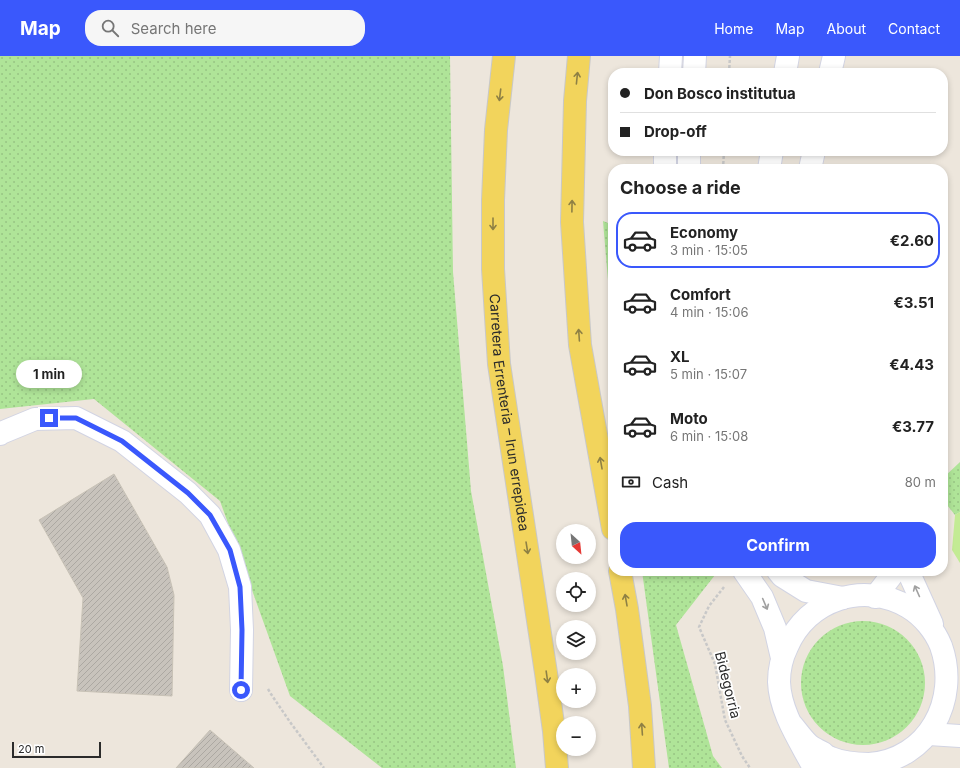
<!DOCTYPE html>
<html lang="en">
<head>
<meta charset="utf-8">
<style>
  :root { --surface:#fff; --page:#f6f6f6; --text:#222; --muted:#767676; --line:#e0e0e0; --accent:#3a58fc }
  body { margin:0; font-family:Inter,sans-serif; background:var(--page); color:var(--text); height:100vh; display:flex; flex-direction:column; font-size:15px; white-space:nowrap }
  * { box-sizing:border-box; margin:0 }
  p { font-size:13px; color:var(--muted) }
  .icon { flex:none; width:22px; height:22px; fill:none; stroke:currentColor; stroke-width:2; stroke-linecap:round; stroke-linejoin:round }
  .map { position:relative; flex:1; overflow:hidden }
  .drawer { position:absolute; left:608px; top:108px; width:340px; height:412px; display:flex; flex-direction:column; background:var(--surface); border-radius:16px; box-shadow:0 2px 6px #0003 }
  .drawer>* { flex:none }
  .banner { position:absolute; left:608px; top:12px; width:340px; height:88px; border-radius:16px; box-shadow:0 2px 6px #0003; display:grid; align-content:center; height:88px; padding:0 12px; background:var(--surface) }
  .needle { width:26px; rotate:153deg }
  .tools { position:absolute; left:556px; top:468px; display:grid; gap:8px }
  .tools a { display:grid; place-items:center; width:40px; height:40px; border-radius:50%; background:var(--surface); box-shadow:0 2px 6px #0003; font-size:20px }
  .scale { position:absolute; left:12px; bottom:10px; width:89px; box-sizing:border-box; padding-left:4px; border:2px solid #2b2b2b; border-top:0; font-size:11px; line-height:14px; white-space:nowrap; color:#2b2b2b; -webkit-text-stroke:3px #fff; paint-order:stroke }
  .end { position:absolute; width:18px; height:18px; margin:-9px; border:5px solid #3a58fc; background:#fff; box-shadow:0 0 0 2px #fff }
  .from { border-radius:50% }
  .bubble { position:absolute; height:28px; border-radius:14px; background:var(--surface); box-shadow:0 2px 6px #0003; font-size:13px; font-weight:700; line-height:28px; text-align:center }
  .banner b { display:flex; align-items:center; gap:14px; height:38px; font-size:15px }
  .banner b+b { border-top:1px solid var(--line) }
  .banner i { width:10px; height:10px; background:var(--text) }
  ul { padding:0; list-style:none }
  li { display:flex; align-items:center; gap:12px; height:56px; margin:0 8px 6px; padding:0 4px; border:2px solid transparent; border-radius:16px }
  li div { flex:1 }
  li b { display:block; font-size:15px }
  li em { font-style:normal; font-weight:700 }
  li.selected { border-color:var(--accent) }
  li>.icon { width:36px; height:36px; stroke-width:1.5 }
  h2 { padding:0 12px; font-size:18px; line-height:48px }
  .pay { display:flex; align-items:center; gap:10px; height:44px; padding:0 12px; font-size:15px }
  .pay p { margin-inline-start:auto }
  .primary-button { display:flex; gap:8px; margin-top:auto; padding:8px 12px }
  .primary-button a { flex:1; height:46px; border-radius:16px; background:var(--accent); color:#fff; font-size:16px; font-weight:700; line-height:46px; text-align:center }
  header { display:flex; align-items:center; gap:24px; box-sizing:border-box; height:56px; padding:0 20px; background:var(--accent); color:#fff }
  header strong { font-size:19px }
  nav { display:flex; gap:22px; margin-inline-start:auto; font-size:14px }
  .search { width:280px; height:36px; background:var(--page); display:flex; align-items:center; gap:10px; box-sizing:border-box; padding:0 14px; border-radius:16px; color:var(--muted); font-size:15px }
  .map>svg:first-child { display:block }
  .grass { fill:url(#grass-dots) }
  .pitch { fill:#c3eb94 }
  .building { fill:url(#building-hatch); stroke:#c8c2b6 }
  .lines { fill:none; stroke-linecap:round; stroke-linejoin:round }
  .minor-casing { stroke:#d2d4e3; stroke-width:24 }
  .major-casing { stroke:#c8c8c8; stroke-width:24 }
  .path { stroke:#c8c8c8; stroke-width:2.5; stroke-dasharray:3 2; stroke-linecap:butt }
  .minor { stroke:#fff; stroke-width:22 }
  .major { stroke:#f2d45c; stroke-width:22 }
  .oneway { stroke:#8e8044 }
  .oneway2 { stroke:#a0a0a0 }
  .route { stroke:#3a58fc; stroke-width:5 }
  .labels { text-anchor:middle; stroke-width:3.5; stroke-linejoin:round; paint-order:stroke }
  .street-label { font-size:14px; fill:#2b2b2b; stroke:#fff }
</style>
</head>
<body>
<header>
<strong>Map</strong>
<div class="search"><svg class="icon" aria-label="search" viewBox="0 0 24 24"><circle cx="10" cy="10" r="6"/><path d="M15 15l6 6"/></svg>Search here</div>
<nav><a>Home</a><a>Map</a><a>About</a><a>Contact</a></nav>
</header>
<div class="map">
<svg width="960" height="712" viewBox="0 0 960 712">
  <defs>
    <pattern id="grass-dots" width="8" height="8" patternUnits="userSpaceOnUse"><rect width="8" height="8" fill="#afe498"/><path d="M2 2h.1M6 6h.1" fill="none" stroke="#97c483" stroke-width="1.8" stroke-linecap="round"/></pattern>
    <pattern id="building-hatch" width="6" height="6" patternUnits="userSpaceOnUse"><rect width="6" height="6" fill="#c8c3bc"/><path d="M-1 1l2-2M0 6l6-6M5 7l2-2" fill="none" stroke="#aca8a2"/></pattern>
  </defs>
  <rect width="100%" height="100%" fill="#ede6dc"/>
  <g class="grass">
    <path d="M 0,0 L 450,0 L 453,216 L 471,435 L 503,610 L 516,712 L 382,712 L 290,640 L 220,445 L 94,343 L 0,353 Z"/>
    <path d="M 603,165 L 613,169 L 613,284 Z"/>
    <path d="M 960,406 L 960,456 L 955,459 L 943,444 L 943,422 Z"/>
    <path d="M 642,515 L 713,515 L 715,519 L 676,569 L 713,700 L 722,712 L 669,712 Z"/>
    <circle cx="863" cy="627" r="62"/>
  </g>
  <path class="pitch" d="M 960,456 L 960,507 L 952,494 L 955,459 Z"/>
  <g class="building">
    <path d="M 114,418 L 167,511 L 174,539 L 172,640 L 77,635 L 83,542 L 39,464 Z"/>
    <path d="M 210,674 L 254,712 L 176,712 Z"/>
  </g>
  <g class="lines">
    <defs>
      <g id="minor">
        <path d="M 670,17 L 671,0"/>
        <path d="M 694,17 L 695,0"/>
        <path d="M 785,17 L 788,0"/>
        <path d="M 830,17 L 834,0"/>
        <path d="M 665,95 L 665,113"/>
        <path d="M 689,95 L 689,113"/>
        <path d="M 769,113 L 772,95"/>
        <path d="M 810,113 L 814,95"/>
        <path d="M 0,378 L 1,377 L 35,363 L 76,362 L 122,385 L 188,437 L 210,459 L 229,494 L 240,531 L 242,574 L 241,634"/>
        <path d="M 744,515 L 762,541 L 775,572 L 782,602"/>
        <path d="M 778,515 L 782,520 L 806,535 L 843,542"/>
        <path d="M 908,515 L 932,568"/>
        <path d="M 875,541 L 895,515"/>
        <path d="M 792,669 C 797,675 802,682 808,688 C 812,692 818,694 823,697 C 825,699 828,701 831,702 C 843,707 856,708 869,708 C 928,704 960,644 941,590 C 935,575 923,560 908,551 C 864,525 807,543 787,591 C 782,601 779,614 779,626 C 780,656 800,685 814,712"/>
        <path d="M 929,678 L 960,680"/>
      </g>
      <g id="major">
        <path id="s1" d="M 504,0 L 496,74 L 493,144 L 493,213 L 499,308 L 546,617 L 554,675 L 557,712"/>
        <path d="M 579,0 L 575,45 L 572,166 L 580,289 L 613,473"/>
        <path d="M 620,515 L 627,553 L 640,650 L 644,712"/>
      </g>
    </defs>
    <use href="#minor" class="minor-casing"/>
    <use href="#major" class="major-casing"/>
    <g class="path">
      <path d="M 729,17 L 730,0"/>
      <path d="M 723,113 L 724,95"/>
      <path d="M 724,531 L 709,550 L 699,571 L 715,608 L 725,664 L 742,700 L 750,712"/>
      <path d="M 268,633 L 271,638 L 290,666 L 324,712"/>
    </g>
    <use href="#minor" class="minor"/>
    <use href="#major" class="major"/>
  </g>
  <defs><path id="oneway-shaft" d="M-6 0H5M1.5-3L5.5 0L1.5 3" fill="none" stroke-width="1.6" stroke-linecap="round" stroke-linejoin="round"/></defs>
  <g class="oneway">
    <use href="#oneway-shaft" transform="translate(577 22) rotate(-84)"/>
    <use href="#oneway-shaft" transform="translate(500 39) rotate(97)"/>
    <use href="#oneway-shaft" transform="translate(572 150) rotate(-89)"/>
    <use href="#oneway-shaft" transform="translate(493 168) rotate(90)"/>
    <use href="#oneway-shaft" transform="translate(579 279) rotate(-94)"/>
    <use href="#oneway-shaft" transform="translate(601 407) rotate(-100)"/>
    <use href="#oneway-shaft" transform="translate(527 492) rotate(81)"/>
    <use href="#oneway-shaft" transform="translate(626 544) rotate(-100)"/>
    <use href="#oneway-shaft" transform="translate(547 621) rotate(82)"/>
    <use href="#oneway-shaft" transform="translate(642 673) rotate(-94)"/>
  </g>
  <g class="oneway2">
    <use href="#oneway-shaft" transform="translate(917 535) rotate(-114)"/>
    <use href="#oneway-shaft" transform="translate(765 548) rotate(67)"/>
  </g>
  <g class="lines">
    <path class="route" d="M 49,362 L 76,362 L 122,385 L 188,437 L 210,459 L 230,494 L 240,531 L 242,574 L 241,634"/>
  </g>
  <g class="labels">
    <g class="street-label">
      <text dy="5" stroke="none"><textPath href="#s1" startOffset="358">Carretera Errenteria – Irun errepidea</textPath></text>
      <text transform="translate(728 629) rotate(76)" y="5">Bidegorria</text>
    </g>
  </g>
</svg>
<div class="tools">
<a><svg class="needle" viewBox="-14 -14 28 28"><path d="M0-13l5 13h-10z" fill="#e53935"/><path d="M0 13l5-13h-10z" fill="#767676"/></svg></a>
<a><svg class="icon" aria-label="locate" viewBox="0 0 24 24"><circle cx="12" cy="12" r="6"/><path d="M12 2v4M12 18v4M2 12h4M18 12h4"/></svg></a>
<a><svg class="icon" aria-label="layers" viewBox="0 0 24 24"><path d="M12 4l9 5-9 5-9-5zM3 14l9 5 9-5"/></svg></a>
<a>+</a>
<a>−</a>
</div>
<div class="scale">20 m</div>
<i class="end from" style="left:241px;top:634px"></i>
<i class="end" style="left:49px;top:362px"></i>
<div class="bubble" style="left:16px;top:304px;width:66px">1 min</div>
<div class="banner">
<b><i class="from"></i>Don Bosco institutua</b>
<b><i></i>Drop-off</b>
</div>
<section class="drawer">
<h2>Choose a ride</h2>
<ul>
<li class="selected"><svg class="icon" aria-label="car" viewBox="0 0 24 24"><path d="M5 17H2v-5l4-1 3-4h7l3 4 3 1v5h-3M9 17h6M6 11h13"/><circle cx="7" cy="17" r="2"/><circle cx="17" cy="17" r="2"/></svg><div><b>Economy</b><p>3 min · 15:05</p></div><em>€2.60</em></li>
<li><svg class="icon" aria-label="car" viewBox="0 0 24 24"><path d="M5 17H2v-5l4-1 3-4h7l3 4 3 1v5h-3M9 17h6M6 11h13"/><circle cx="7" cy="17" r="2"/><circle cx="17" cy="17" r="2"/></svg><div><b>Comfort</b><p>4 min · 15:06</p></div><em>€3.51</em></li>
<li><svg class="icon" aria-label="car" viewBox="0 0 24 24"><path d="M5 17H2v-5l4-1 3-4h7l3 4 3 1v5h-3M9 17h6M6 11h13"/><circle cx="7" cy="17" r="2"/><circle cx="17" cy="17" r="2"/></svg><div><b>XL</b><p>5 min · 15:07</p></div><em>€4.43</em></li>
<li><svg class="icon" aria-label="car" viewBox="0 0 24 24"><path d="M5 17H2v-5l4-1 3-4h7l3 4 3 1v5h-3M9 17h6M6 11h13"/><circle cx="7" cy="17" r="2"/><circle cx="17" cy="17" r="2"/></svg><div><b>Moto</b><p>6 min · 15:08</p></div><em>€3.77</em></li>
</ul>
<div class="pay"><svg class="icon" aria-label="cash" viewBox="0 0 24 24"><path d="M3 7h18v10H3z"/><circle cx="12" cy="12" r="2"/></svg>Cash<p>80 m</p></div>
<div class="primary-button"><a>Confirm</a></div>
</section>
</div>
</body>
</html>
